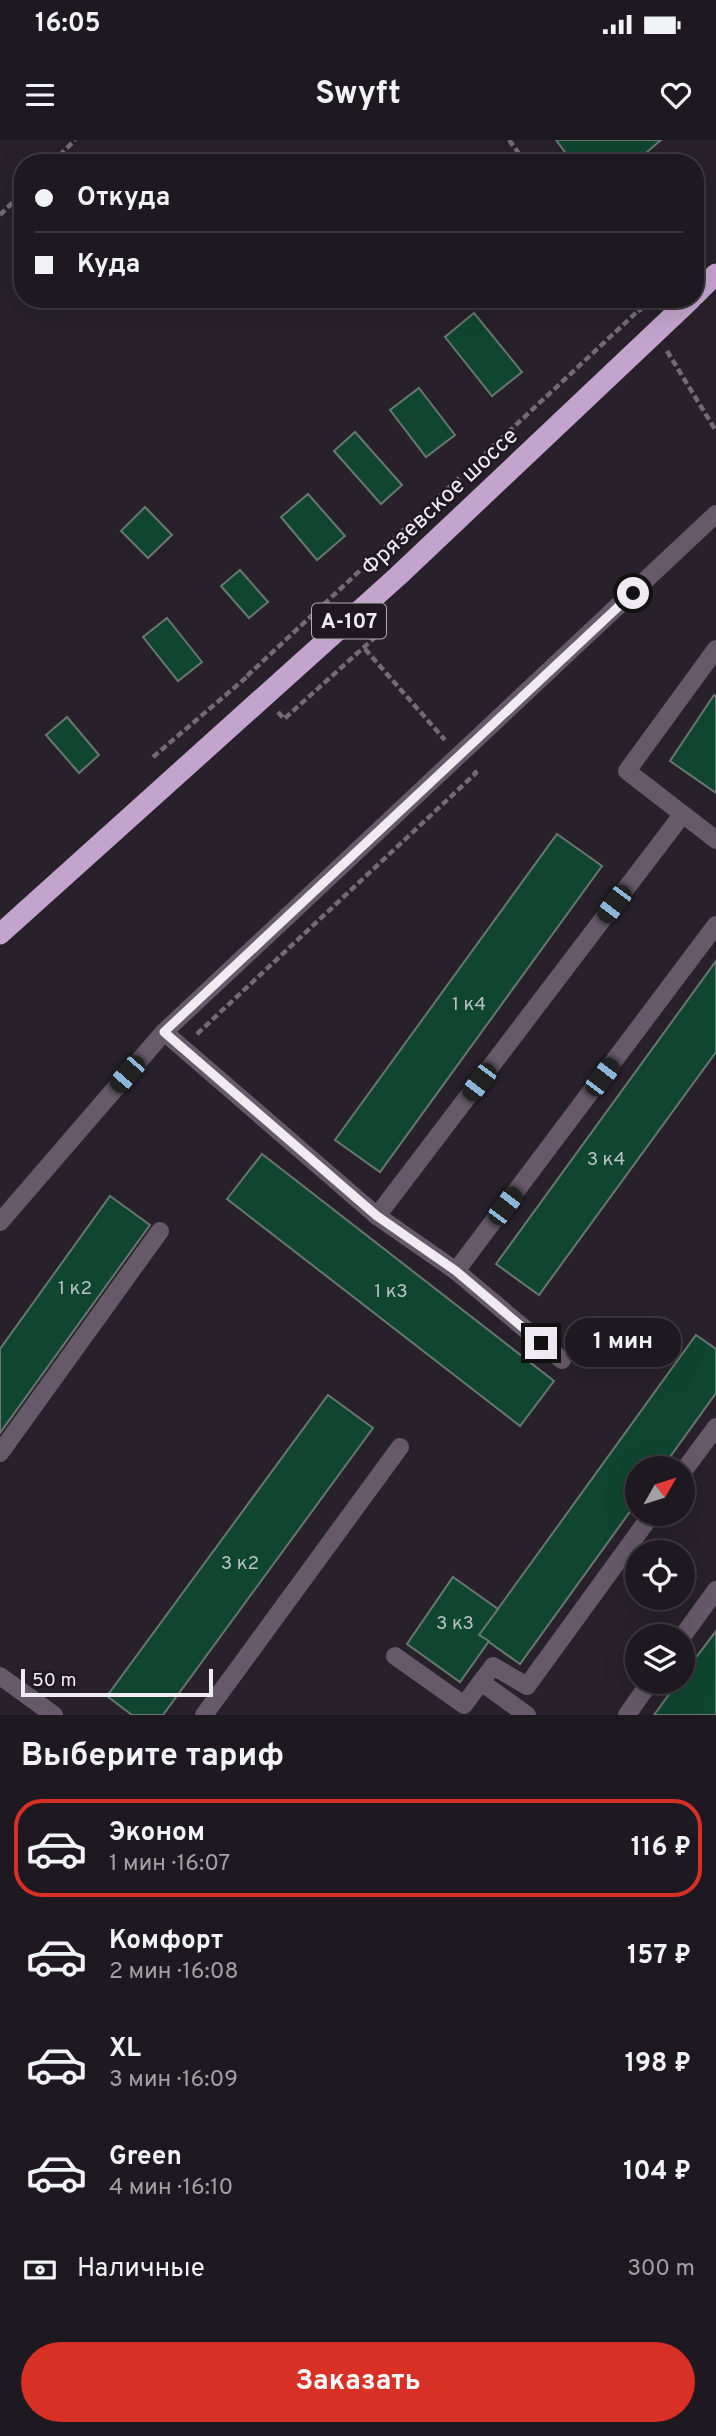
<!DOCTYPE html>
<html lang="ru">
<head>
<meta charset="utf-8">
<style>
  :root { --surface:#1e1920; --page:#262229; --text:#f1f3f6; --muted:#a1a0a5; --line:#3c383e; --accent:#d93025 }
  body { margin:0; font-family:Overpass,sans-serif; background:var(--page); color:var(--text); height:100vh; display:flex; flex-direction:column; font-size:26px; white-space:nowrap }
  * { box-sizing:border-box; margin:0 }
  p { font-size:23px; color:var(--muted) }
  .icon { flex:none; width:38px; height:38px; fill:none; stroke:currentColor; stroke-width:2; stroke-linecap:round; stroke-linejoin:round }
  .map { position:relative; height:1575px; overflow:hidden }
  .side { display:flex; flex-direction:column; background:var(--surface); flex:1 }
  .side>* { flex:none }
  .guide { position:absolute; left:14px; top:14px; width:690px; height:154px; border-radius:28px; box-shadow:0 7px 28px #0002,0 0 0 2px var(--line); display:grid; align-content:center; height:154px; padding:0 21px; background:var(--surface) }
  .needle { width:46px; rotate:51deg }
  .tools { position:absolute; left:625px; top:1316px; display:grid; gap:14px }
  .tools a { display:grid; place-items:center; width:70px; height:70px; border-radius:50%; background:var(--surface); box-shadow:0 7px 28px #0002,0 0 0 2px var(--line); font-size:35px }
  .scale { position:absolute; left:21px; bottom:18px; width:192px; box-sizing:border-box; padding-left:7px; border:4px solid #f0ebf2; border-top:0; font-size:19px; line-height:24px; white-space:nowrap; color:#f0ebf2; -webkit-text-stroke:5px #1f1821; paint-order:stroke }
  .end { position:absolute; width:32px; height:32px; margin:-16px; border:9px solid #f0ebf2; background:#111; box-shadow:0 0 0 4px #111 }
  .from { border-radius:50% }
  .bubble { position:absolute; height:49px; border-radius:24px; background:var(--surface); box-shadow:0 7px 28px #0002,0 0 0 2px var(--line); font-size:23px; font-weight:700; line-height:49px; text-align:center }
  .car { position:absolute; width:21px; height:42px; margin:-21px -10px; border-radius:9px; box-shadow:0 0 5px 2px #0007; background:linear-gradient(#222 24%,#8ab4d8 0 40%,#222 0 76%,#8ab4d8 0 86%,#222 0) }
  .guide b { display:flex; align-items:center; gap:24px; height:66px; font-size:26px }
  .guide b+b { border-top:2px solid var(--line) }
  .guide i { width:18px; height:18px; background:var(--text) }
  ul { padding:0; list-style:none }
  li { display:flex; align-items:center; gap:21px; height:98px; margin:0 14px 10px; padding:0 7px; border:4px solid transparent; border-radius:28px }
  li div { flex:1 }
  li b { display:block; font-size:26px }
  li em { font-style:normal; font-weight:700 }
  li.current { border-color:var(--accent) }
  li>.icon { width:63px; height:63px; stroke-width:1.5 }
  h2 { padding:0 21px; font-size:32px; line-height:84px }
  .pay { display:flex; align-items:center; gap:18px; height:77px; padding:0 21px; font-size:26px }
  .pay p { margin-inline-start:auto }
  .primary-button { display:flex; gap:14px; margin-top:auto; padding:14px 21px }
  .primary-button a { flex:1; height:80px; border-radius:42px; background:var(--accent); color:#fff; font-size:28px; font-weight:700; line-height:80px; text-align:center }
  .status { display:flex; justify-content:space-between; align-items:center; height:49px; padding:0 35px; background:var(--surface); direction:ltr }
  .status svg { height:19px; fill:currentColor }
  header { display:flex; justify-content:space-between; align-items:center; height:91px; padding:0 21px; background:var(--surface); font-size:32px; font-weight:700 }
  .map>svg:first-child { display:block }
  .building { fill:#0f4531; stroke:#68776f; stroke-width:2 }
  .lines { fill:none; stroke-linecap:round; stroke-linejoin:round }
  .path { stroke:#726b74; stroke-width:4.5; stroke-dasharray:7 3.5; stroke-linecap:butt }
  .minor { stroke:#665a6a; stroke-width:18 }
  .highway { stroke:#c3a4cd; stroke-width:21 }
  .route { stroke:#f0ebf2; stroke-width:9 }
  .labels { text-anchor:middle; stroke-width:5; stroke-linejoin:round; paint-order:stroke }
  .number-label { font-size:19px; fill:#b8c2c2 }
  .shield { fill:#1f1821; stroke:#b1acb3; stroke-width:2 }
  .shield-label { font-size:21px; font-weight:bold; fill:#f0ebf2 }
  .street-label { font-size:23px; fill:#f0ebf2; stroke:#1f1821 }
</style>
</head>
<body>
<div class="status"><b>16:05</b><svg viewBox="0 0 49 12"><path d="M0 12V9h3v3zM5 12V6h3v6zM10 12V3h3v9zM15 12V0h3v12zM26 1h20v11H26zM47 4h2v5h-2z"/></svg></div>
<header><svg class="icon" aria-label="menu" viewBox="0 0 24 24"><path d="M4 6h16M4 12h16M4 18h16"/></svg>Swyft<svg class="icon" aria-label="heart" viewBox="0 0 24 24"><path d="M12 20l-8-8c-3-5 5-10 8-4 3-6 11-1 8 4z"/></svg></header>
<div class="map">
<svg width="716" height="1575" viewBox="0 0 716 1575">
  <rect width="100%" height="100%" fill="#28212b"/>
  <g class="building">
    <path d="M 556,0 L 661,0 L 634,23 L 573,23 Z"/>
    <path d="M 474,173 L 522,232 L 492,256 L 445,197 Z"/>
    <path d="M 419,248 L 455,295 L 426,317 L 390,270 Z"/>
    <path d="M 355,292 L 402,345 L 381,364 L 334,311 Z"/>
    <path d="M 308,354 L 345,396 L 317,420 L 281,377 Z"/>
    <path d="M 145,367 L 172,395 L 148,418 L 121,391 Z"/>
    <path d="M 240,430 L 268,462 L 249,478 L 221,446 Z"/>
    <path d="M 167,478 L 202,522 L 178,541 L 143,497 Z"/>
    <path d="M 714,555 L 716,557 L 716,653 L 670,621 Z"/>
    <path d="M 67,577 L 99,615 L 79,633 L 46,595 Z"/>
    <path d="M 557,694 L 602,726 L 380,1032 L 335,1000 Z"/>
    <path d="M 716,821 L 716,912 L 539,1155 L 496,1124 Z"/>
    <path d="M 262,1014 L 554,1241 L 520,1286 L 227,1059 Z"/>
    <path d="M 110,1056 L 150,1085 L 0,1293 L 0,1209 Z"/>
    <path d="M 696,1195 L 716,1209 L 716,1253 L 662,1328 L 637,1328 L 637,1362 L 520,1524 L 479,1495 Z"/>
    <path d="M 328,1255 L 373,1288 L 163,1575 L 132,1575 L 107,1556 Z"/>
    <path d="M 453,1437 L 498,1469 L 479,1495 L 489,1501 L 460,1542 L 407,1504 Z"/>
    <path d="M 716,1491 L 716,1575 L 654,1575 L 678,1542 L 682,1542 L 682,1536 Z"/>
  </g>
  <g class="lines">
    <g class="path">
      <path d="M 509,0 L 526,23"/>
      <path d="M 52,23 L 75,0"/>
      <path d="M 0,75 L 23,52"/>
      <path d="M 631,159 L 641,172"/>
      <path d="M 667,211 L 716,291"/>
      <path d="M 365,509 L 445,600"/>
      <path d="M 247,536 L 639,170"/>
      <path d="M 278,572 L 284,579 L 382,491"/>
      <path d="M 153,617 L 248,536"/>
      <path d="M 197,894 L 476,633 L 473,629"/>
    </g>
    <g class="minor">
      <path d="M 716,509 L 627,631 L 716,700"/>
      <path d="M 164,892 L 377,1076 L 456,1131 L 562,1220"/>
      <path d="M 377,1076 L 682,675"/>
      <path d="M 0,1082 L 164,892 L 716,374"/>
      <path d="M 456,1131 L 716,785"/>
      <path d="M 0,1313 L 160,1091"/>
      <path d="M 682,1333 L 716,1287"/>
      <path d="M 682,1497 L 716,1450"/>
      <path d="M 395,1516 L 464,1565 L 493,1526 L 527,1546 L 652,1374"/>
      <path d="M 0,1536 L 54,1575"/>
      <path d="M 481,1542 L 527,1575"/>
      <path d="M 204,1575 L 400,1307"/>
      <path d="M 627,1575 L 650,1542"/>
    </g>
    <g class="highway">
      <path d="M 695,155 L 716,134"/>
      <path d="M 0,794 L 398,436 L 691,159"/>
    </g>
  </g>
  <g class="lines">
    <path class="route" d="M 541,1203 L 456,1131 L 377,1076 L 164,892 L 633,453"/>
  </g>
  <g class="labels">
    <g class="number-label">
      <text x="469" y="870">1 к4</text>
      <text x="606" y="1025">3 к4</text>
      <text x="75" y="1154">1 к2</text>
      <text x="391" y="1157">1 к3</text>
      <text x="240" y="1429">3 к2</text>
      <text x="455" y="1489">3 к3</text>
    </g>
    <rect class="shield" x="312" y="463.5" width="74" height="35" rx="5"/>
    <g class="shield-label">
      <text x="349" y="488">А-107</text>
    </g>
    <g class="street-label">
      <text transform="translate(439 361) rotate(-43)" y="8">Фрязевское шоссе</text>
    </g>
  </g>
</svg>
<div class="tools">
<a><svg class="needle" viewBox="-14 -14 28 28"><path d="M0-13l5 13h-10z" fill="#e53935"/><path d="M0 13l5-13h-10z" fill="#a1a0a5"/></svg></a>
<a><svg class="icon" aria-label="locate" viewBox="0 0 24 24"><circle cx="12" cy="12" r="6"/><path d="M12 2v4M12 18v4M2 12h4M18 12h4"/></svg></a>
<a><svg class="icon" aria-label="layers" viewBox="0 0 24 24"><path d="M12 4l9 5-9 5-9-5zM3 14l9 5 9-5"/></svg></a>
</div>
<div class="scale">50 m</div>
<i class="end from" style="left:633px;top:453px"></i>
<i class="end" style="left:541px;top:1203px"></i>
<div class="bubble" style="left:565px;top:1178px;width:116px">1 мин</div>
<i class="car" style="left:614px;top:764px;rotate:217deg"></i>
<i class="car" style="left:127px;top:934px;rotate:221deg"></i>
<i class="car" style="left:602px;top:937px;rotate:37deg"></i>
<i class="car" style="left:479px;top:942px;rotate:217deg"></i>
<i class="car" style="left:505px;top:1066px;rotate:37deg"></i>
<div class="guide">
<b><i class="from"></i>Откуда</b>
<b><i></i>Куда</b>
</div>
</div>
<section class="side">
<h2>Выберите тариф</h2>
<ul>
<li class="current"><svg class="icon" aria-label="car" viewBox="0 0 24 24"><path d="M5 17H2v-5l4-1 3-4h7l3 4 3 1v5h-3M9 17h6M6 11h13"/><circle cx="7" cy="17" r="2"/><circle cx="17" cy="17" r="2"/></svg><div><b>Эконом</b><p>1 мин · 16:07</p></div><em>116 ₽</em></li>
<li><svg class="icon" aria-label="car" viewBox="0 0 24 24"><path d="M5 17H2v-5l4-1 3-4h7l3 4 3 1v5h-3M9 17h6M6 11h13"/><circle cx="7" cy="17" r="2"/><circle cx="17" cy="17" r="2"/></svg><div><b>Комфорт</b><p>2 мин · 16:08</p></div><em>157 ₽</em></li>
<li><svg class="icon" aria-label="car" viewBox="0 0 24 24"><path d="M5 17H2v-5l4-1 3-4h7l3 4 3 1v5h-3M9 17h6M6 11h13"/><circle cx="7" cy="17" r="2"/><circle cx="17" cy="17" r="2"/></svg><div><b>XL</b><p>3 мин · 16:09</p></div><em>198 ₽</em></li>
<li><svg class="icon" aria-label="car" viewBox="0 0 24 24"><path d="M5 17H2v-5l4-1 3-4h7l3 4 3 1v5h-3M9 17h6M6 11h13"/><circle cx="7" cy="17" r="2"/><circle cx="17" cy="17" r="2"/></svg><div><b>Green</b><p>4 мин · 16:10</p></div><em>104 ₽</em></li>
</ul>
<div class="pay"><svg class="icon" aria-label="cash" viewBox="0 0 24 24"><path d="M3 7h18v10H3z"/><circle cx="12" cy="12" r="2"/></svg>Наличные<p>300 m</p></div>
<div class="primary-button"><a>Заказать</a></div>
</section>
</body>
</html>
